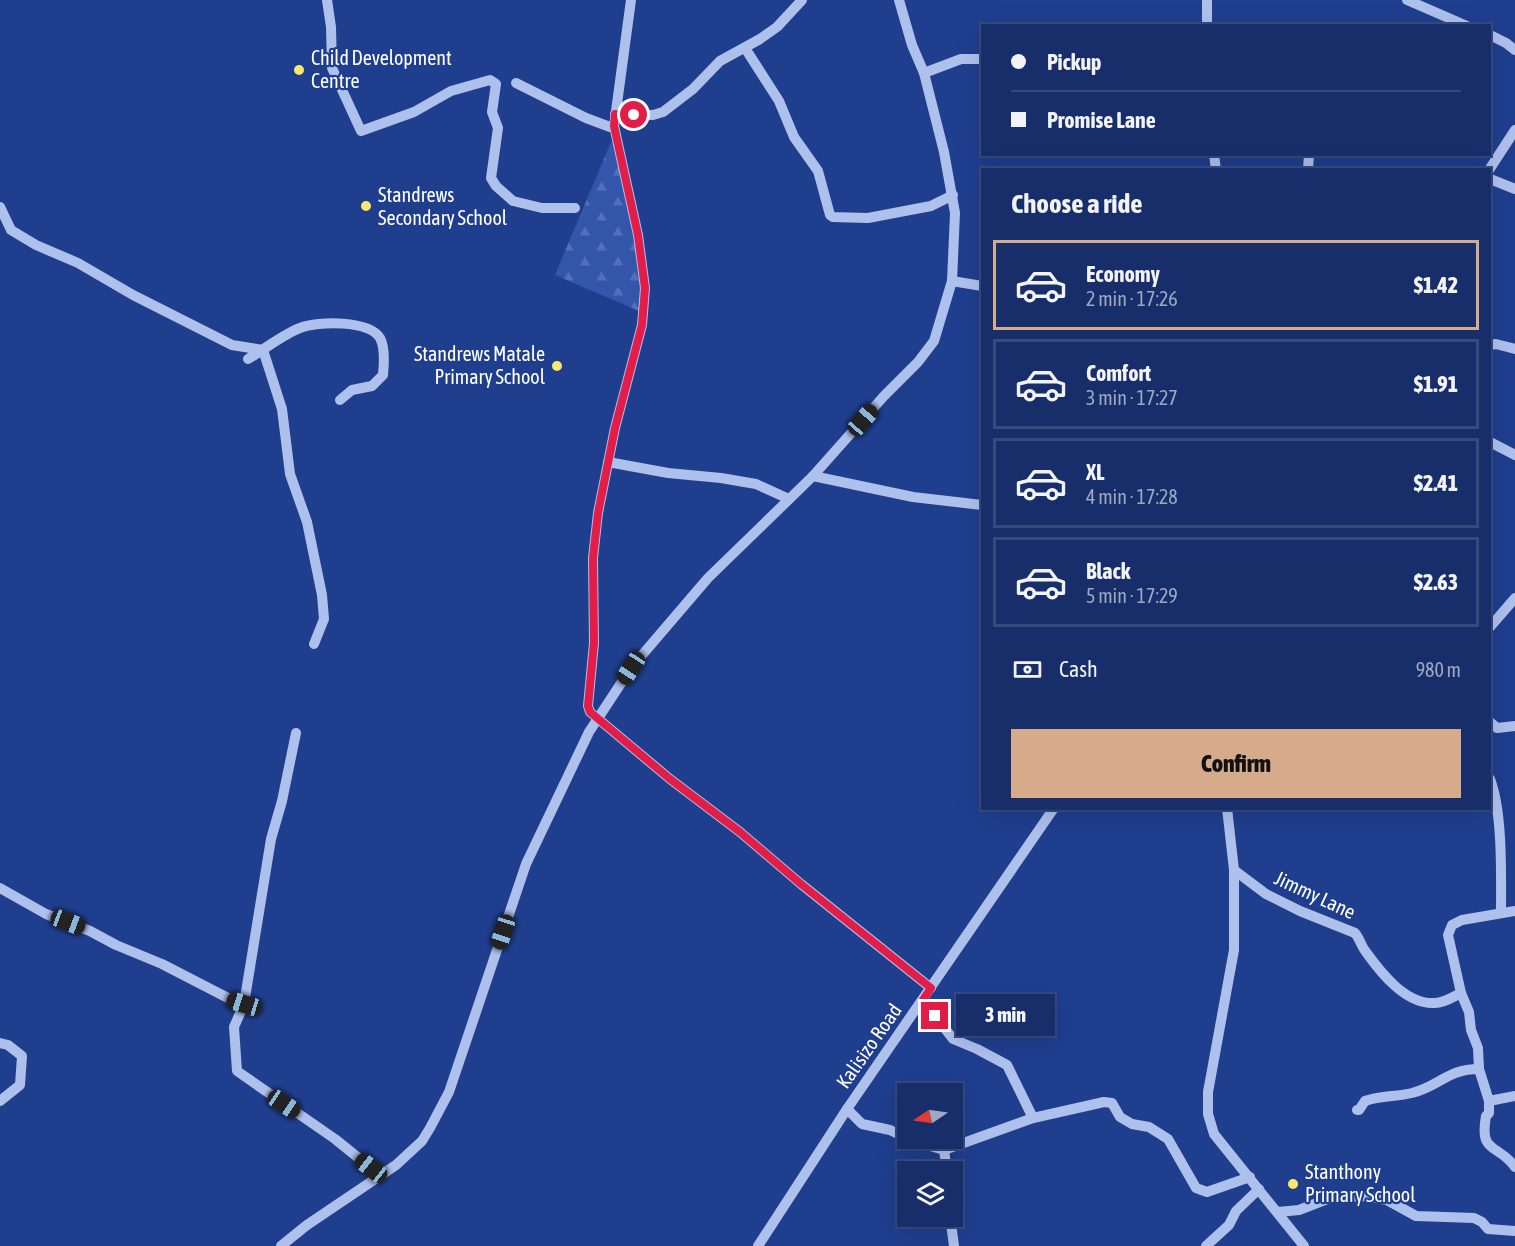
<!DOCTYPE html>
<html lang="en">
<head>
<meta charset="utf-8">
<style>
  :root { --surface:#172e6a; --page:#203670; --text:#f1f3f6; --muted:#9ea8c1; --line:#364a7e; --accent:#d6ab8b }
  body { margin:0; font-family:"Asap Condensed",sans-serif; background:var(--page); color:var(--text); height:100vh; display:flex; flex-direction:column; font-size:22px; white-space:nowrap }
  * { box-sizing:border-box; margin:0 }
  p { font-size:20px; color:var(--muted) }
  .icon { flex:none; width:33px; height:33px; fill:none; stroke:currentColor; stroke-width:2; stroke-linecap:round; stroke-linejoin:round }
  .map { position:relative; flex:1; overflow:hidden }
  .sheet { position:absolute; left:981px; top:168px; width:510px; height:642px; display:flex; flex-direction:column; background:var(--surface); border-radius:0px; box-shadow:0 6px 24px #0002,0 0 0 2px var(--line) }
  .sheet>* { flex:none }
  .guide { position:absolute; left:981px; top:24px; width:510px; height:132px; border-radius:0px; box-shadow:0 6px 24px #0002,0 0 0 2px var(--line); display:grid; align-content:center; height:132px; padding:0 30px; background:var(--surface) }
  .needle { width:39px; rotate:257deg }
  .fabs { position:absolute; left:897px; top:1083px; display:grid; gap:12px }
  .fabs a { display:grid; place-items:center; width:66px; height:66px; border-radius:0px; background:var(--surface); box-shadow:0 6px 24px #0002,0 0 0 2px var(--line); font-size:30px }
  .end { position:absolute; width:27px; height:27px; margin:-14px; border:8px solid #e11d48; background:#fff; box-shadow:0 0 0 3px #fff }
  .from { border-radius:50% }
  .bubble { position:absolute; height:42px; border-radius:0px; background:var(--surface); box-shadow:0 6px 24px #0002,0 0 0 2px var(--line); font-size:20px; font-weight:800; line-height:42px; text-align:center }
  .car { position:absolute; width:18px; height:36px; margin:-18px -9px; border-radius:8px; box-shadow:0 0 4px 2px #0007; background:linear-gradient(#222 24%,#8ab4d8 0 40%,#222 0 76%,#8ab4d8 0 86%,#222 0) }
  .guide b { display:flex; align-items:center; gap:21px; height:57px; font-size:22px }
  .guide b+b { border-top:2px solid var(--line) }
  .guide i { width:15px; height:15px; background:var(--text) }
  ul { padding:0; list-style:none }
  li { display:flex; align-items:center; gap:18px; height:90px; margin:0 12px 9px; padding:0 18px; border:3px solid var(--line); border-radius:0px }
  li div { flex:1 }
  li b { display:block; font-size:22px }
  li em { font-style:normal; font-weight:800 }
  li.selected { border-color:var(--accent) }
  li>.icon { width:54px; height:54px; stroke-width:1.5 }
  h2 { padding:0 30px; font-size:27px; line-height:72px }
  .pay { display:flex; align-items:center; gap:15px; height:66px; padding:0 30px; font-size:22px }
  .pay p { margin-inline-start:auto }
  .button { display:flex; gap:12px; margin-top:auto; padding:12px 30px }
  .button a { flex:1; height:69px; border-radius:0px; background:var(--accent); color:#111; font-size:24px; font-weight:800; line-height:69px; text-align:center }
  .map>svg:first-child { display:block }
  .forest { fill:url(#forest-firs) }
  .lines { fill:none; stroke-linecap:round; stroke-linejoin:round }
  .minor { stroke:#aec0ec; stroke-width:10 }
  .route { stroke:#e11d48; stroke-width:8 }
  .poi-dot { fill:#fae86e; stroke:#1f3e8e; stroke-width:2 }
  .labels { text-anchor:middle; stroke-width:4.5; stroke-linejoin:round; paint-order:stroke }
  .poi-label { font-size:20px; fill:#fff; stroke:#1f3e8e; text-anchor:start }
  .street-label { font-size:20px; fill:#fff; stroke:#1f3e8e }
</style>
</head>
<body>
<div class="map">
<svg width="1515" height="1246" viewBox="0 0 1515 1246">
  <defs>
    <pattern id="forest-firs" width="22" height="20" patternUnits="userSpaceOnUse" patternTransform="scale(1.5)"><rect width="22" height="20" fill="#3356ab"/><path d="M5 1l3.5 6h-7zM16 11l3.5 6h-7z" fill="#526fb8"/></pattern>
  </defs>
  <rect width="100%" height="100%" fill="#1f3e8e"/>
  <path class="forest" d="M 611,142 L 614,143 L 630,216 L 642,290 L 639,311 L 555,275 Z"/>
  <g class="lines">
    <g class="minor">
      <path d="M 327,0 L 331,27 L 332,68 L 361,131 L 414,112 L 451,91 L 490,80 L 496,84 L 492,112 L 498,128 L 491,178 L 496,186 L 513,201 L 542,208 L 575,208"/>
      <path d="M 631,0 L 614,126 L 638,235 L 645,288 L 642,325 L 615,428 L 598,513 L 593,558 L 594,643 L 588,706 L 590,712 L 670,779 L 740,832 L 801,884 L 931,988"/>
      <path d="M 1207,0 L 1207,26"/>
      <path d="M 1407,0 L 1467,26"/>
      <path d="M 1490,35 L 1506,43 L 1515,50"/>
      <path d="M 745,48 L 779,101 L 794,137 L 818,171 L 830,215 L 833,217 L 868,218 L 931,206 L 953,195"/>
      <path d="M 924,73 L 961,59 L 982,59"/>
      <path d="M 516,83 L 586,118 L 610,127"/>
      <path d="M 615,114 L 653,115 L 663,112 L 693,89 L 720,61 L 760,39 L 777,27 L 802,0"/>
      <path d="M 1214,154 L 1216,170"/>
      <path d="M 1308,170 L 1309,154"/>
      <path d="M 1489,170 L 1515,130"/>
      <path d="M 1490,179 L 1515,189"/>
      <path d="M 0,207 L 11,230 L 36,245 L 78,263 L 133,295 L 232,345 L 263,350 L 282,409 L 290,474 L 307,522 L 322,595 L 324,619 L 314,644"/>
      <path d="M 952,281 L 982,286"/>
      <path d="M 1490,345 L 1496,344 L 1515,349"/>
      <path d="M 248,359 C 265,349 282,335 300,328 C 318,321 369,320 380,338 C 385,347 384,365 383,375 L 372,386 L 352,390 L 340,400"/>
      <path d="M 1490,442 L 1515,455"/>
      <path d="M 608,462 L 668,473 L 721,478 L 756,484 L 789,499"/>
      <path d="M 813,476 L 913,497 L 982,505"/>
      <path d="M 1490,627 L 1515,598"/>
      <path d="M 1490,722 L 1497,728 L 1515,726"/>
      <path d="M 296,733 L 282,801 L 271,839 L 244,1004 L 234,1027 L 237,1071 L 335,1139 L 371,1168 L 386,1172"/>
      <path d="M 1490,779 C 1503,813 1501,876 1501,913"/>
      <path d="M 1227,808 L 1234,870 L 1234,950 L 1208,1092 L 1208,1114 L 1214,1134 L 1304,1246"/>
      <path d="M 1234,870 L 1266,894 L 1300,911 L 1355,933 C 1360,939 1361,946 1366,952 C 1381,973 1406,1005 1435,1003 C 1444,1003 1453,997 1461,993"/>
      <path d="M 0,888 L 46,914 L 90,931 L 116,945 L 162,964 L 228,998 L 244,1004"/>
      <path d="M 923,1000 L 953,1039 L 977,1049 L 1007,1065 L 1033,1118 L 944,1150"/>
      <path d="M 0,1043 L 8,1045 L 22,1056 L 20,1085 L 0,1101"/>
      <path d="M 1479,1069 L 1478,1048 L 1471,1030 L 1469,1012 L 1461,993 L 1448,935 L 1452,925 L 1462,920 L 1515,911"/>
      <path d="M 1489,1101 L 1489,1113 L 1486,1116 C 1479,1155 1498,1143 1515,1167"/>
      <path d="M 847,1109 L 862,1124 L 890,1130 L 913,1141 L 944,1150 L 947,1172"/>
      <path d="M 1357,1110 L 1359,1110 L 1365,1101 C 1380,1095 1396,1097 1412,1093 C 1440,1086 1447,1069 1479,1069 L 1489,1101 L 1515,1096"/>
      <path d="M 1033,1118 L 1104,1102 L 1112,1103 L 1120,1117 L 1132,1124 L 1149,1127 L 1168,1139 L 1196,1188 L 1207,1192 L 1250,1177"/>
      <path d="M 1278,1212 L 1299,1210 L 1330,1198 L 1364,1196 L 1387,1200 L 1416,1216 L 1474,1218 L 1482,1222 L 1488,1229 L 1515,1231"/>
      <path d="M 950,1216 L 954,1246"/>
      <path d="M 281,1246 L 307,1225 L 396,1165 L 422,1141 L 430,1128 L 449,1092 L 526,864 L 589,732 L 631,668 L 708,578 L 813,476 L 884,396 L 918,362 L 934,341 L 952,281 L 955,213 L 944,152 L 924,73 L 912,45 L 899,0"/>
      <path d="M 758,1246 L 847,1109 L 1054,808"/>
      <path d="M 1206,1246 L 1229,1225 L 1236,1211 L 1259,1189"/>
    </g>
  </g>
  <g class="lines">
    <path class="route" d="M 634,115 L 615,114 L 614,126 L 638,235 L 645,288 L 642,325 L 615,428 L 598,513 L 593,558 L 594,643 L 588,706 L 590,712 L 670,779 L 740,832 L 801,884 L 931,988 L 923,1000 L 935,1016"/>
  </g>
  <g class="poi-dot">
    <circle cx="299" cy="70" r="6"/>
    <circle cx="366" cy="206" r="6"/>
    <circle cx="557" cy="366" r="6"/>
    <circle cx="1293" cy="1184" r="6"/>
  </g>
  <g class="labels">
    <g class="poi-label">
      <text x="311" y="65">Child Development<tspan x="311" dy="23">Centre</tspan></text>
      <text x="378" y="202">Standrews<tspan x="378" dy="23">Secondary School</tspan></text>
      <text x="545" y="361" text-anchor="end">Standrews Matale<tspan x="545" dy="23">Primary School</tspan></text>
      <text x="1305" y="1179">Stanthony<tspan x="1305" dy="23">Primary School</tspan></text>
    </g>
    <g class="street-label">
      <text transform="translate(1315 895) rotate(25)" y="7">Jimmy Lane</text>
      <text transform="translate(869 1046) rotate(-55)" y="7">Kalisizo Road</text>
    </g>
  </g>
</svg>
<div class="fabs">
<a><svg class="needle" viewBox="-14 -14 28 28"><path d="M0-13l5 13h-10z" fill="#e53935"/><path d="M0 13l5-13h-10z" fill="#9ea8c1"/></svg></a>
<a><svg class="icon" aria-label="layers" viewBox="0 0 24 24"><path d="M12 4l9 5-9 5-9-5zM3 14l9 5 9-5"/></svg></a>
</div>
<i class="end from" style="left:634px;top:115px"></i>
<i class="end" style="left:935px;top:1016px"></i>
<div class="bubble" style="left:956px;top:994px;width:99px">3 min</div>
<i class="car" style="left:863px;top:420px;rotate:41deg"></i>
<i class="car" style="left:631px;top:668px;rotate:213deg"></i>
<i class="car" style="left:68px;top:922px;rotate:111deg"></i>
<i class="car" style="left:503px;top:932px;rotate:198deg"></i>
<i class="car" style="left:244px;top:1004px;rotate:287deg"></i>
<i class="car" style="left:284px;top:1104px;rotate:124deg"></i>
<i class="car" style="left:371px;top:1168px;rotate:308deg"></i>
<div class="guide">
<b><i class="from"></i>Pickup</b>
<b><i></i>Promise Lane</b>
</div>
<section class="sheet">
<h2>Choose a ride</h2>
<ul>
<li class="selected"><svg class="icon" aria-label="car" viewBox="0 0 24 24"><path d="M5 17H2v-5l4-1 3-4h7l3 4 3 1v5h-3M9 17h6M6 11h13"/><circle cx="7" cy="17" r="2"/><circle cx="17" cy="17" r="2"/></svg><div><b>Economy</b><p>2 min · 17:26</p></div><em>$1.42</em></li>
<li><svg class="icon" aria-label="car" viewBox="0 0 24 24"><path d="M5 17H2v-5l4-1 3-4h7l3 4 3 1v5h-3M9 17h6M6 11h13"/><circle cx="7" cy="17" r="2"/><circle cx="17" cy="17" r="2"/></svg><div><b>Comfort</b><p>3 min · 17:27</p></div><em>$1.91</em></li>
<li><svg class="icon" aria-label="car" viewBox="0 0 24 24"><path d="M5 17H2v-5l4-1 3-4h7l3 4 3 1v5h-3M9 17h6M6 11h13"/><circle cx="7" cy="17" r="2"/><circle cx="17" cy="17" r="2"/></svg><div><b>XL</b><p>4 min · 17:28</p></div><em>$2.41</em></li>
<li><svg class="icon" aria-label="car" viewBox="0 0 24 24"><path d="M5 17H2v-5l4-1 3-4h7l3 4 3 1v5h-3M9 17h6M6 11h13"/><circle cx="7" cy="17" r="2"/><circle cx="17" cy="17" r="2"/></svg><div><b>Black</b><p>5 min · 17:29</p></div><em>$2.63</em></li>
</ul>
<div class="pay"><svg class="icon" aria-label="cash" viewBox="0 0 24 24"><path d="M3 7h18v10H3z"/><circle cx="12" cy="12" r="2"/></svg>Cash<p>980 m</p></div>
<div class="button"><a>Confirm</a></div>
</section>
</div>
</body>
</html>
